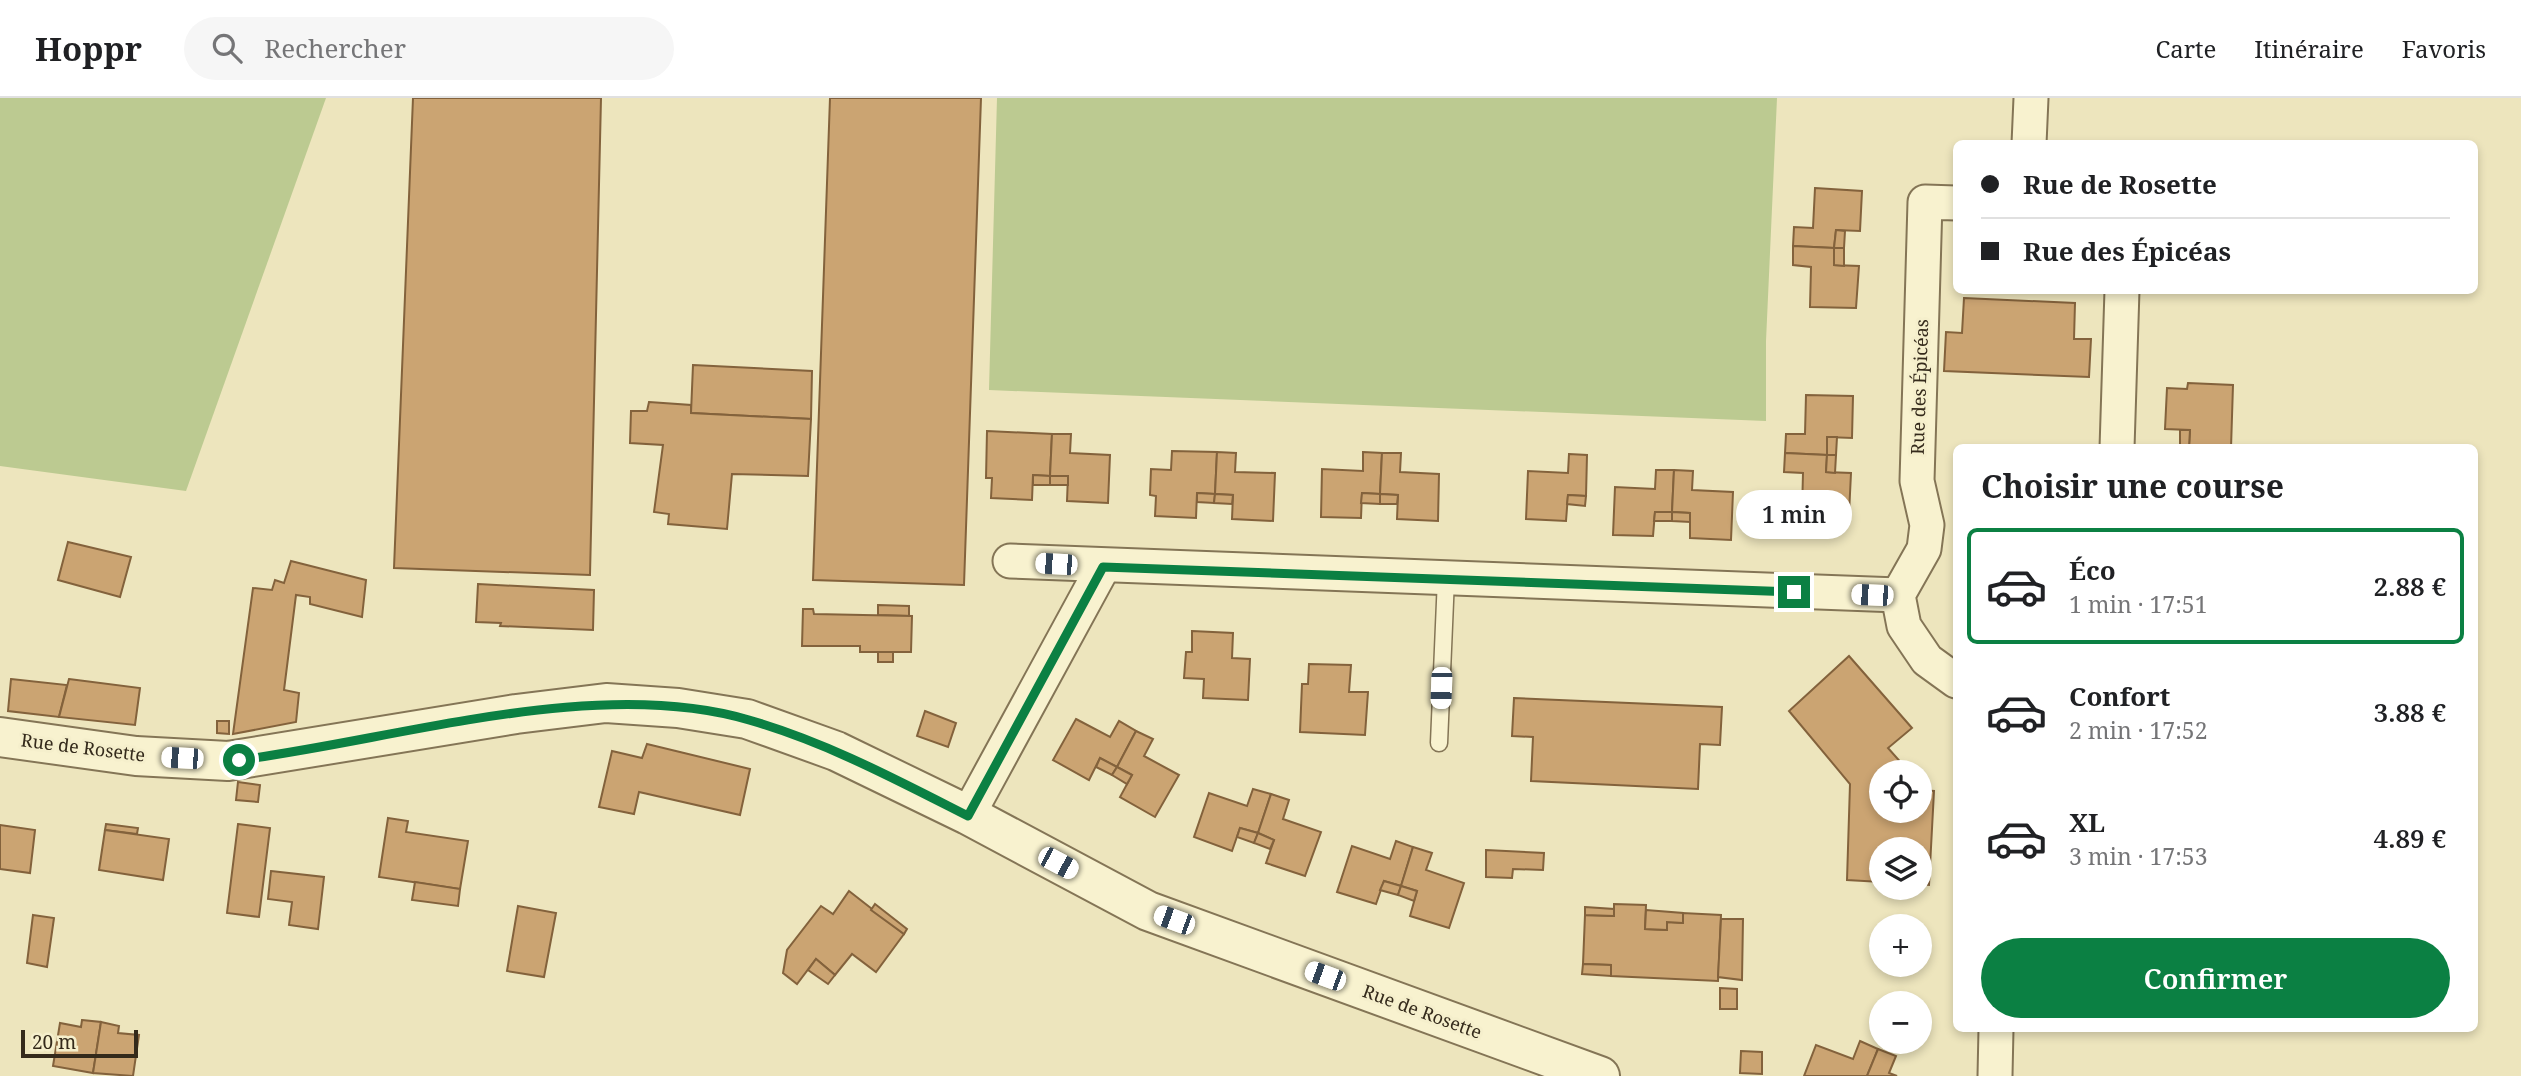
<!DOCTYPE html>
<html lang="fr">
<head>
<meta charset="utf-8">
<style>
  :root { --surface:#fff; --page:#f6f6f6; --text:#202124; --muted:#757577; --line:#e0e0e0; --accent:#0b8043 }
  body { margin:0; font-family:"Noto Serif",serif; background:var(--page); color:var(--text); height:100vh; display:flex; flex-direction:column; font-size:26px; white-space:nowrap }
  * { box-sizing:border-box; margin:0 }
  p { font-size:23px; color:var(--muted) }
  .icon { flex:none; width:38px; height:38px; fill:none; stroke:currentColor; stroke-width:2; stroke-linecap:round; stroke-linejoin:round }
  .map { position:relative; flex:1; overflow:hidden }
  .side { position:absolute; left:1953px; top:346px; width:525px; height:588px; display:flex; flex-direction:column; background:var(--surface); border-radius:10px; box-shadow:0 4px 10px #0003 }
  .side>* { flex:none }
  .top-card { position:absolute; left:1953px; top:42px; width:525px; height:154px; border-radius:10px; box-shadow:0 4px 10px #0003; display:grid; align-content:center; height:154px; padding:0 28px; background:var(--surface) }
  .fabs { position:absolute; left:1869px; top:662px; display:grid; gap:14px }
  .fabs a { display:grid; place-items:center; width:63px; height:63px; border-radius:50%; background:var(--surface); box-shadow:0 4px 10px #0003; font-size:35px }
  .scale { position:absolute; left:21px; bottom:18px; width:117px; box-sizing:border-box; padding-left:7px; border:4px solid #342a1b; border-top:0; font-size:19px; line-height:24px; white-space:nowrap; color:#342a1b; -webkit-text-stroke:5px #f5efcc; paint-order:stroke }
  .end { position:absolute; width:32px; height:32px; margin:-16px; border:9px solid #0b8043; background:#fff; box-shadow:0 0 0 4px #fff }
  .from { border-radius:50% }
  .bubble { position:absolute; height:49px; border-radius:24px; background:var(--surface); box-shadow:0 4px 10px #0003; font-size:23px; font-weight:600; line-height:49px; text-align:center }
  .car { position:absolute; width:21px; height:42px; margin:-21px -10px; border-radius:9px; box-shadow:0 0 5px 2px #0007; background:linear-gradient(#fff 24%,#345 0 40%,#fff 0 76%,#345 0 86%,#fff 0) }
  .top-card b { display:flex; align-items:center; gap:24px; height:66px; font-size:26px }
  .top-card b+b { border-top:2px solid var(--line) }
  .top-card i { width:18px; height:18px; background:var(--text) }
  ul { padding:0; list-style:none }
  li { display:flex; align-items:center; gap:21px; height:116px; margin:0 14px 10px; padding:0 14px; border:4px solid transparent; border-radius:10px }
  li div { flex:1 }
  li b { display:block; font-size:26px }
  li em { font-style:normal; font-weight:600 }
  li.on { border-color:var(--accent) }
  li>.icon { width:63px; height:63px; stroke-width:1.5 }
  h2 { padding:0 28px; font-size:32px; line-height:84px }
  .cta { display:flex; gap:14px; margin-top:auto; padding:14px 28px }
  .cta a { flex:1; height:80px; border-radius:42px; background:var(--accent); color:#fff; font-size:28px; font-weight:600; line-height:80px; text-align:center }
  header { display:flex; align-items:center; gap:42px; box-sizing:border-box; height:98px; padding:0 35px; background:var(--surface); border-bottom:2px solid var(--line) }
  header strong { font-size:33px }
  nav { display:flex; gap:38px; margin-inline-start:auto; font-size:24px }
  .search { width:490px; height:63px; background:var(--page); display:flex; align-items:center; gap:18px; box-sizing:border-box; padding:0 24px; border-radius:38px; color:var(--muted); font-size:26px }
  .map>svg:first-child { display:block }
  .green { fill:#bcca91 }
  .building { fill:#cba472; stroke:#83623c; stroke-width:2 }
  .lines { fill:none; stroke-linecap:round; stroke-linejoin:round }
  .service-casing { stroke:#847556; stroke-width:19 }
  .minor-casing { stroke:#847556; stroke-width:37 }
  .tertiary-casing { stroke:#847556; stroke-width:42 }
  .service { stroke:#f8f2cf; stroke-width:16 }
  .minor { stroke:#f8f2cf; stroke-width:33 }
  .tertiary { stroke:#f8f2cf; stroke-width:38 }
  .route { stroke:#0b8043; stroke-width:9 }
  .labels { text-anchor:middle; stroke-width:6; stroke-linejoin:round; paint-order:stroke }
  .street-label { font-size:18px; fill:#342a1b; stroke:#f5efcc }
</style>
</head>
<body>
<header>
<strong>Hoppr</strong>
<div class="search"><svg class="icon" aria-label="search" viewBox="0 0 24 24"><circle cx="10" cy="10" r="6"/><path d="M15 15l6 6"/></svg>Rechercher</div>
<nav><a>Carte</a><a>Itinéraire</a><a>Favoris</a></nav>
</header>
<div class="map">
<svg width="2521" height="978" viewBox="0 0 2521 978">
  <rect width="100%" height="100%" fill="#ede5bd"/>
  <g class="green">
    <path d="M 0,0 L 326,0 L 186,393 L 0,368 Z"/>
    <path d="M 997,0 L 1777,0 L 1766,243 L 1766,323 L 989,292 Z"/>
  </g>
  <g class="building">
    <path d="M 413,0 L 601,0 L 590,477 L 394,470 Z"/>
    <path d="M 830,0 L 981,0 L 964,487 L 813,482 Z"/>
    <path d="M 1815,90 L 1862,93 L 1860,133 L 1836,132 L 1834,150 L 1793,148 L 1794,129 L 1813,130 Z"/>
    <path d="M 1836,132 L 1845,133 L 1844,150 L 1834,150 Z"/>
    <path d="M 1793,148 L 1834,150 L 1834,167 L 1859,168 L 1856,210 L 1810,209 L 1811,169 L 1793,167 Z"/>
    <path d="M 1834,150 L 1844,150 L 1844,168 L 1834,167 Z"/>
    <path d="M 1964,200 L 2075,205 L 2074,241 L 2091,241 L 2089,279 L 1944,273 L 1946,234 L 1962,235 Z"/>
    <path d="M 693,267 L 812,273 L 811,321 L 691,315 Z"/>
    <path d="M 2188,285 L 2233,287 L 2231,350 L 2189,349 L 2190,332 L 2165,331 L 2167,290 L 2187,291 Z"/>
    <path d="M 1806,297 L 1853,298 L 1852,340 L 1827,339 L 1827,357 L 1785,355 L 1786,336 L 1805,336 Z"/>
    <path d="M 649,304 L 691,307 L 691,315 L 811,321 L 808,378 L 732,376 L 727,431 L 668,426 L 669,416 L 654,414 L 663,347 L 630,345 L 631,313 L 647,313 Z"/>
    <path d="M 2180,332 L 2190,332 L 2189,349 L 2180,349 Z"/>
    <path d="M 987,333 L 1052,336 L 1050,378 L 1033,377 L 1032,402 L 991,400 L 992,380 L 986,380 Z"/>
    <path d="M 1052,336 L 1071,336 L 1070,355 L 1110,357 L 1108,405 L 1067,403 L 1068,378 L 1050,378 Z"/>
    <path d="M 1827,339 L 1837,339 L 1836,357 L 1827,357 Z"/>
    <path d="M 1172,353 L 1217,354 L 1215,396 L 1197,395 L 1196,420 L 1155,418 L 1156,398 L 1150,397 L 1151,371 L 1171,372 Z"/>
    <path d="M 1217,354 L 1236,355 L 1235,374 L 1275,375 L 1273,423 L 1232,421 L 1233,397 L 1215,396 Z"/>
    <path d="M 1363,354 L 1382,355 L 1380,396 L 1362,395 L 1361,420 L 1321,419 L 1322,371 L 1363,373 Z"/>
    <path d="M 1382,355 L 1401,355 L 1400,374 L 1439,376 L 1438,423 L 1397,421 L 1398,397 L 1380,396 Z"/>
    <path d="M 1785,355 L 1827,357 L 1826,374 L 1851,375 L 1849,416 L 1802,414 L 1803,375 L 1784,374 Z"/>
    <path d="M 1569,356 L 1587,357 L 1586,398 L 1568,397 L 1566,423 L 1526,421 L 1528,373 L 1568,375 Z"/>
    <path d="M 1827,357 L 1836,357 L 1835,375 L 1826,374 Z"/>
    <path d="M 1656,372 L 1674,372 L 1672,414 L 1655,414 L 1653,438 L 1613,437 L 1615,389 L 1655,391 Z"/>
    <path d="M 1674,372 L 1693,373 L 1692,392 L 1733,394 L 1731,442 L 1690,440 L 1690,415 L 1672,414 Z"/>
    <path d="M 1033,377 L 1050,378 L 1050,387 L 1033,387 Z"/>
    <rect x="1050" y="378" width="18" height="9"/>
    <path d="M 1197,395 L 1215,396 L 1214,405 L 1197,404 Z"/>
    <path d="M 1362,395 L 1380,396 L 1380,406 L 1361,405 Z"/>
    <path d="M 1215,396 L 1233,397 L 1232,406 L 1214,405 Z"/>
    <path d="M 1380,396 L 1398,397 L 1397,406 L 1380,406 Z"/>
    <path d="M 1568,397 L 1586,398 L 1585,408 L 1567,406 Z"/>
    <path d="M 1655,414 L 1672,414 L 1672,423 L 1654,423 Z"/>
    <path d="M 1672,414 L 1690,415 L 1690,424 L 1672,423 Z"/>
    <path d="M 68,444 L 131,459 L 120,499 L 58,482 Z"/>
    <path d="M 291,463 L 366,482 L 362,519 L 310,506 L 310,499 L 296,497 L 284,592 L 299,595 L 296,624 L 233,636 L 253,490 L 272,492 L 275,482 L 284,485 Z"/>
    <path d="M 478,486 L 594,492 L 593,532 L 500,528 L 501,525 L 476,524 Z"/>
    <path d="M 878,507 L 909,508 L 909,518 L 878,517 Z"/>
    <path d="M 803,511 L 813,511 L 814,516 L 912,518 L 911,554 L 860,554 L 860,548 L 802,548 Z"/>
    <path d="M 1192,533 L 1233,535 L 1232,560 L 1250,561 L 1248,602 L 1203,600 L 1204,581 L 1184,580 L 1186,554 L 1192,554 Z"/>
    <rect x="878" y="554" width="15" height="10"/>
    <path d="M 1849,558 L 1912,630 L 1888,650 L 1904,668 L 1903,674 L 1881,674 L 1881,712 L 1920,712 L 1920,692 L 1934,693 L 1929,787 L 1920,786 L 1920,751 L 1881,751 L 1881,784 L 1847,782 L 1850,686 L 1789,613 Z"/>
    <path d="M 1309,566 L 1351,567 L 1349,594 L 1368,594 L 1365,637 L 1300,634 L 1302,586 L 1308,586 Z"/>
    <path d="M 11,581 L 67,587 L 59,619 L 8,613 Z"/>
    <path d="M 69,581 L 140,590 L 135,627 L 59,619 Z"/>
    <path d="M 1514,600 L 1722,609 L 1720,647 L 1700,646 L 1698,691 L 1531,683 L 1533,639 L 1512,638 Z"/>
    <path d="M 925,613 L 956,625 L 948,649 L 917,638 Z"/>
    <path d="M 1076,621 L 1110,639 L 1119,623 L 1136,633 L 1117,669 L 1100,660 L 1089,682 L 1053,662 Z"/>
    <path d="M 217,623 L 229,623 L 229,636 L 217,635 Z"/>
    <path d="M 1136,633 L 1153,641 L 1144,658 L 1179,677 L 1155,719 L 1120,699 L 1132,677 L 1117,669 Z"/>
    <path d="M 647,646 L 750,671 L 740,717 L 639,694 L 634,716 L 599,709 L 612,653 L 642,660 Z"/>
    <path d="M 1100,660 L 1117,669 L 1112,677 L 1096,669 Z"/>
    <path d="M 1117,669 L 1132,677 L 1127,686 L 1112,677 Z"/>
    <path d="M 238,684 L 260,687 L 258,704 L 236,702 Z"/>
    <path d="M 1253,691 L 1271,696 L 1258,735 L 1240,730 L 1232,753 L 1194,739 L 1209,695 L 1247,708 Z"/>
    <path d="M 1271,696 L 1289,702 L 1283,721 L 1321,734 L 1305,778 L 1266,765 L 1274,742 L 1258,735 Z"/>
    <path d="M 388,720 L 408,723 L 406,734 L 468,743 L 460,791 L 379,779 Z"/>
    <path d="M 106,726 L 138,730 L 137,736 L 105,732 Z"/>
    <path d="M 238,726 L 270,730 L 259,819 L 227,815 Z"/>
    <path d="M 0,727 L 35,732 L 30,775 L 0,771 Z"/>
    <path d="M 1240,730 L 1258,735 L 1254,745 L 1237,739 Z"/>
    <path d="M 105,732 L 169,741 L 163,782 L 99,772 Z"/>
    <path d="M 1258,735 L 1274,742 L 1270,751 L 1254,745 Z"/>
    <path d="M 1396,743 L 1413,749 L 1401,788 L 1384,783 L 1376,806 L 1337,794 L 1352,748 L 1390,761 Z"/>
    <path d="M 1413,749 L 1432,755 L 1426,772 L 1464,785 L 1449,830 L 1410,818 L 1417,793 L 1401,788 Z"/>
    <path d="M 1486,752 L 1544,755 L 1543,772 L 1513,771 L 1512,780 L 1486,779 Z"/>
    <path d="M 271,773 L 324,779 L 318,831 L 289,827 L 292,804 L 268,801 Z"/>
    <path d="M 1384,783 L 1401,788 L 1398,797 L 1380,792 Z"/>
    <path d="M 415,784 L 460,791 L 458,808 L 412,802 Z"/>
    <path d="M 1401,788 L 1417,793 L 1414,803 L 1398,797 Z"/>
    <path d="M 849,793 L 904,836 L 876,874 L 852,856 L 835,877 L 816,861 L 797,886 L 783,875 L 787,852 L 821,808 L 833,816 Z"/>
    <path d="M 875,806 L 907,831 L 904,836 L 871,812 Z"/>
    <path d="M 1614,806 L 1646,807 L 1645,831 L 1667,832 L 1667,824 L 1683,825 L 1683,815 L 1721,817 L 1718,883 L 1611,878 L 1611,867 L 1583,866 L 1585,817 L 1614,818 Z"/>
    <path d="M 518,808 L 556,815 L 544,879 L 507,873 Z"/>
    <path d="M 1585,809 L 1614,811 L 1614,818 L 1585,817 Z"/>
    <path d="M 1646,812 L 1683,815 L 1683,825 L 1667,824 L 1667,832 L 1645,831 Z"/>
    <path d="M 33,817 L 54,820 L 47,869 L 27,865 Z"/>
    <path d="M 1721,821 L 1743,821 L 1742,882 L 1718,879 Z"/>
    <path d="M 816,861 L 835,877 L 828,886 L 808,872 Z"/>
    <path d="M 1583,866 L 1611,867 L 1611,878 L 1582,876 Z"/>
    <path d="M 1720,890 L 1737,891 L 1737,911 L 1720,911 Z"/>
    <path d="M 82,922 L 101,924 L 93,975 L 53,968 L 60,925 L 81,929 Z"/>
    <path d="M 101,924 L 119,928 L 118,935 L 139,937 L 133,978 L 93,975 Z"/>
    <path d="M 1860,943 L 1878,951 L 1867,978 L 1804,978 L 1816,947 L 1853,961 Z"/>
    <path d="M 1878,951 L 1896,958 L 1889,975 L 1897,978 L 1867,978 Z"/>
    <path d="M 1741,953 L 1762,954 L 1762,976 L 1740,975 Z"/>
  </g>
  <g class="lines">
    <defs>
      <path id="service" d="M 1439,645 L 1446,480"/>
      <g id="minor">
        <path d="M 2029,46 L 2031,0"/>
        <path d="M 1956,105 L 1925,104 L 1917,383 L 1927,427 L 1924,451 L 1898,497 L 1904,528 L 1927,562 L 1956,583"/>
        <path d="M 2117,350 L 2122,192"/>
        <path d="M 1010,463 L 1898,497"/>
        <path d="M 968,717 L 1103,469"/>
        <path d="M 1995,978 L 1996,931"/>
      </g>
      <path id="tertiary" d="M 0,639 L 136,658 L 228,663 L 516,616 L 606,605 L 678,610 L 747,621 L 836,653 L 968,717 L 1148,813 L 1600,978"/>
    </defs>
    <use href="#service" class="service-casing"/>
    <use href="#minor" class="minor-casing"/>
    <use href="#tertiary" class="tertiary-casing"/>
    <use href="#service" class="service"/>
    <use href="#minor" class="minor"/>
    <use href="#tertiary" class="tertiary"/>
  </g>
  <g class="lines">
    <path class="route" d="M 239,662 C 395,642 597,577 749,622 C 826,644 897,682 968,718 L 1103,469 L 1794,494"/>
  </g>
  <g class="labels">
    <g class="street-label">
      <text transform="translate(1920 289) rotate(-88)" y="6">Rue des Épicéas</text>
      <text transform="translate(83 650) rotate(7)" y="6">Rue de Rosette</text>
      <text transform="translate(1422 914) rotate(20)" y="6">Rue de Rosette</text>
    </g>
  </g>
</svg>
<div class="fabs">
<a><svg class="icon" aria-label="locate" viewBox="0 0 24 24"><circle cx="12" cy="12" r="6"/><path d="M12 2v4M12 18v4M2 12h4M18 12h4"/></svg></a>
<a><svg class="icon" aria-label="layers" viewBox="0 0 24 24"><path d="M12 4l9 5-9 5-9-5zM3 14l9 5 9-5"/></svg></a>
<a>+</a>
<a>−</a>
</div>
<div class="scale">20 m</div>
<i class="end from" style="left:239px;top:662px"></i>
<i class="end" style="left:1794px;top:494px"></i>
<div class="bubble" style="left:1736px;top:392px;width:116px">1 min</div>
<i class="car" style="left:1056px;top:466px;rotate:273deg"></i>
<i class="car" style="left:1872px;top:497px;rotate:272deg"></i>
<i class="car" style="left:1441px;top:590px;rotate:182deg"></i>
<i class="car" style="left:182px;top:660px;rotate:273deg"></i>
<i class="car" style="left:1058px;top:765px;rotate:118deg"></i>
<i class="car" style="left:1174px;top:822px;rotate:290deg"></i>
<i class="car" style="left:1325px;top:878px;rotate:290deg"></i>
<div class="top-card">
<b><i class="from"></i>Rue de Rosette</b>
<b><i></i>Rue des Épicéas</b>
</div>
<section class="side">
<h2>Choisir une course</h2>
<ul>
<li class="on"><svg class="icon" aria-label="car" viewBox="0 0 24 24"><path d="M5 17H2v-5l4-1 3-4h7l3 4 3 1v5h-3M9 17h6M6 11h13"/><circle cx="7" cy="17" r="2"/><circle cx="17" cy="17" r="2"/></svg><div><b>Éco</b><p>1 min · 17:51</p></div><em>2.88 €</em></li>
<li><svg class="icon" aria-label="car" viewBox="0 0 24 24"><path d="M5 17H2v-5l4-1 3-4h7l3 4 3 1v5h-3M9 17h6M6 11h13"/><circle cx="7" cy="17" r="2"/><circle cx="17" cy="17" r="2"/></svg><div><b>Confort</b><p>2 min · 17:52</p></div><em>3.88 €</em></li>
<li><svg class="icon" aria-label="car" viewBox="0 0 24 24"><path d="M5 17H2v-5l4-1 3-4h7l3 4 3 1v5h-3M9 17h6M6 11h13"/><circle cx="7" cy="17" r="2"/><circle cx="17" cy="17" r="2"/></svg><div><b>XL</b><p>3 min · 17:53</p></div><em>4.89 €</em></li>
</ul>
<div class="cta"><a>Confirmer</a></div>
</section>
</div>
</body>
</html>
